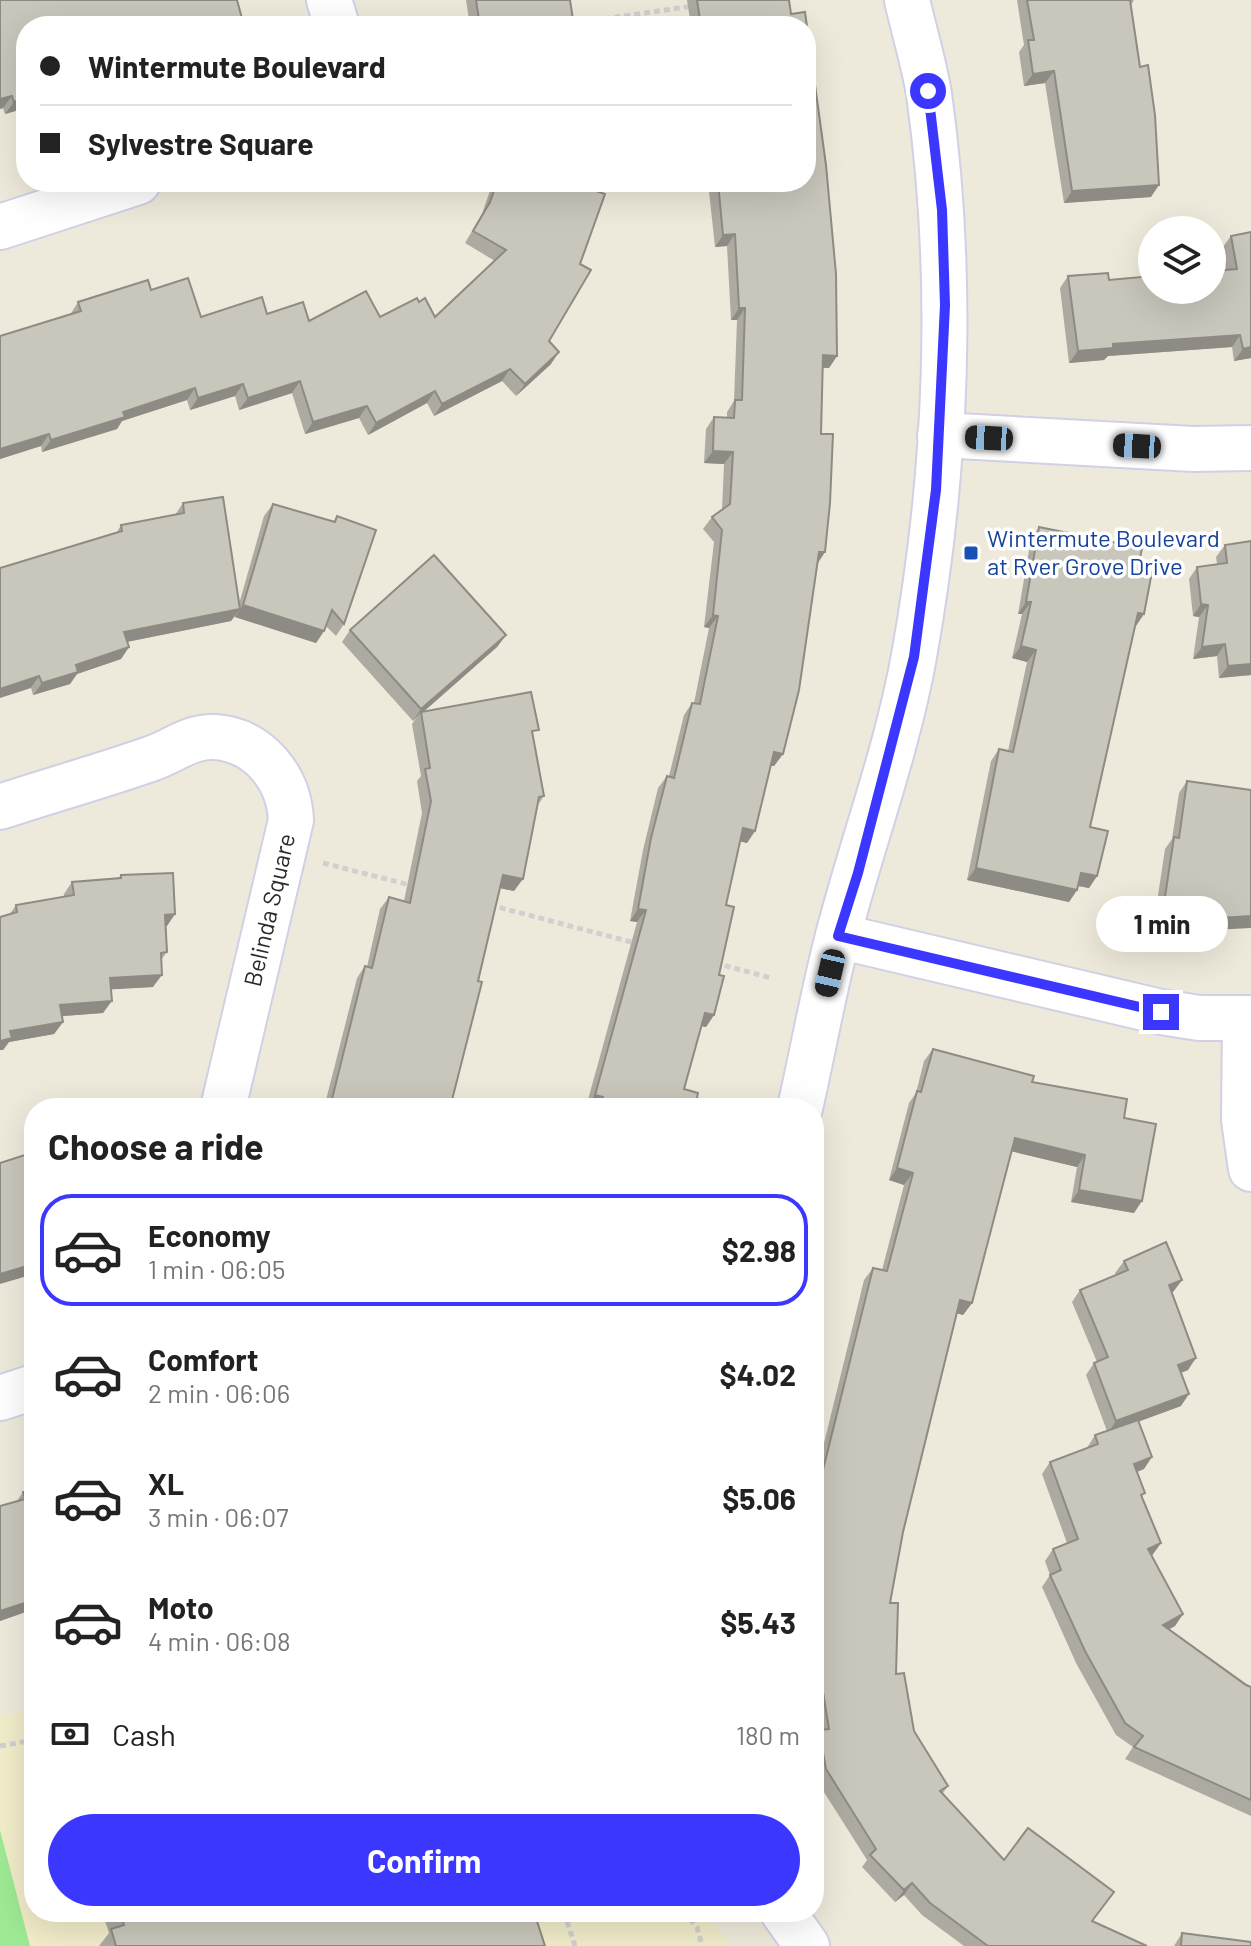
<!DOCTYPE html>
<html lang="en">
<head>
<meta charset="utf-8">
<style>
  :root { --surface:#fff; --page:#f2f2f2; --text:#222; --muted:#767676; --line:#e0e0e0; --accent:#3b37ff }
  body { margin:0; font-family:Barlow,sans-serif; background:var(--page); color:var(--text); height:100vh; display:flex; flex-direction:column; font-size:30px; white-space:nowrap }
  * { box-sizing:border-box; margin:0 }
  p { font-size:26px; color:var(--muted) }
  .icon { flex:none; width:44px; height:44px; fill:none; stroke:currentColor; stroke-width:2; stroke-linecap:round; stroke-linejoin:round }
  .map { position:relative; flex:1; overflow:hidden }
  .side { position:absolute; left:24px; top:1098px; width:800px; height:824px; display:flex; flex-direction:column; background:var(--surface); border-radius:32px; box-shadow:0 8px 32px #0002 }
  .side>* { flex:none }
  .hud { position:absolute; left:16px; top:16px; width:800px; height:176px; border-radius:32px; box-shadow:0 8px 32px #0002; display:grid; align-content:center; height:176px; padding:0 24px; background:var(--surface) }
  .controls { position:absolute; left:1138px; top:216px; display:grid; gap:16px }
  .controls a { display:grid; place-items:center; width:88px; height:88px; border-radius:50%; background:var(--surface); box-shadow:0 8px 32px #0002; font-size:40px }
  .end { position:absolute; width:36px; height:36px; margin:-18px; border:10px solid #3b37ff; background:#fff; box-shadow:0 0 0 4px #fff }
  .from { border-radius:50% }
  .bubble { position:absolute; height:56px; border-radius:28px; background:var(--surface); box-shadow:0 8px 32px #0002; font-size:26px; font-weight:700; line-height:56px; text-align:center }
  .car { position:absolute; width:24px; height:48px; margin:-24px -12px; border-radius:10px; box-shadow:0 0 6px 2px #0007; background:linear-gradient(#222 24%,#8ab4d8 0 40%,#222 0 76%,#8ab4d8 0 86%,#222 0) }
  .hud b { display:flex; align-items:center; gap:28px; height:76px; font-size:30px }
  .hud b+b { border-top:2px solid var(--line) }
  .hud i { width:20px; height:20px; background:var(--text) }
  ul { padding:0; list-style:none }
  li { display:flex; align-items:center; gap:24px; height:112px; margin:0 16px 12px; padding:0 8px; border:4px solid transparent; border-radius:32px }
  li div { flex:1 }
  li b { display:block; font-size:30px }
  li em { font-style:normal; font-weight:700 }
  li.selected { border-color:var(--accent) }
  li>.icon { width:72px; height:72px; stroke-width:1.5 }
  h2 { padding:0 24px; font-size:36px; line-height:96px }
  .pay { display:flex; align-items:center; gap:20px; height:88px; padding:0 24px; font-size:30px }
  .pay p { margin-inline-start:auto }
  .primary-button { display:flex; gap:16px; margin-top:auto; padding:16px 24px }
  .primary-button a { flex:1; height:92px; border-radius:48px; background:var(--accent); color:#fff; font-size:32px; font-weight:700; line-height:92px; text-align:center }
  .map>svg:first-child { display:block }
  .education { fill:#f1ecc9 }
  .green { fill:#9ee993 }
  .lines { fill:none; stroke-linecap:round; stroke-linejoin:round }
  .minor-casing { stroke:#d1d0e5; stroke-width:48 }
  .tertiary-casing { stroke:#d1d0e5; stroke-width:48 }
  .path { stroke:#d0d0d0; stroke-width:5; stroke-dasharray:6 4; stroke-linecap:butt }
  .minor { stroke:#fff; stroke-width:44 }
  .tertiary { stroke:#fff; stroke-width:44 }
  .wall { fill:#adaaa1 }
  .shaded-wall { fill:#8d8b83 }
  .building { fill:#c9c6bb; stroke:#8d8b83; stroke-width:2 }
  .route { stroke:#3b37ff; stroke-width:10 }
  .transit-dot { fill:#1a4fb4; stroke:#fff; stroke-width:3 }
  .labels { text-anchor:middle; stroke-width:7; stroke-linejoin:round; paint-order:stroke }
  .transit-label { font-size:24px; fill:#164399; stroke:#fff; text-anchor:start }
  .street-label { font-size:24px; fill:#2a2a2a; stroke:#fff }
</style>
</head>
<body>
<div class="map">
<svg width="1251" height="1946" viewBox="0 0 1251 1946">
  <rect width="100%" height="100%" fill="#eeeadb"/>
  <path class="education" d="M 34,1708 L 34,1912 L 706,1912 L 731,1946 L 30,1946 L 0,1830 L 0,1716 Z"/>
  <path class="green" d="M 0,1830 L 30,1946 L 0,1946 Z"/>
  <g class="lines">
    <defs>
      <g id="minor">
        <path d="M 329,0 L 337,26"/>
        <path d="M 0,227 L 138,182"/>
        <path d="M 940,435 L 1193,449 L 1251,448"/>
        <path d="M 0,807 C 51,790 102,776 153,758 C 175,750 190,736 215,737 C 259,740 289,778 291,820 L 223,1108"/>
        <path d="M 838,936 L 1161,1012 L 1199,1018 L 1251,1018"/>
        <path d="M 1245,1019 L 1244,1120 L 1251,1169"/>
        <path d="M 0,1398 L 34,1387"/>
      </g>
      <g id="tertiary">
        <path d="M 800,1108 C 813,1051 823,993 838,936 C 862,843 897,751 914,656 C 947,472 955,279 929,94 C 924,63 914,31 907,0"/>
        <path d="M 783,1912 L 807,1946"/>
      </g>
    </defs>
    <use href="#minor" class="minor-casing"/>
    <use href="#tertiary" class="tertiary-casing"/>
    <g class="path">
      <path d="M 555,26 L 693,6"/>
      <path d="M 323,863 L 414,886"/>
      <path d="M 490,905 L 635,943"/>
      <path d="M 715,963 L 771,978"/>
      <path d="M 0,1746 L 34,1740"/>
      <path d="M 564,1912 L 575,1946"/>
      <path d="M 683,1912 L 697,1927 L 702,1946"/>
    </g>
    <use href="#minor" class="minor"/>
    <use href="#tertiary" class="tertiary"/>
  </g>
  <g class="wall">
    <path d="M 0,0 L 26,26 L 26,108 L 5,114 L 3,108 L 0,109 Z"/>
    <path d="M 466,0 L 570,0 L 574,26 L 470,26 Z"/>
    <path d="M 687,0 L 789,0 L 791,14 L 805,12 L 826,165 L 836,274 L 837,356 L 829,368 L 823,368 L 821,434 L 833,434 L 830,503 L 825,552 L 818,563 L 799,690 L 783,754 L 774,766 L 771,766 L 755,831 L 747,843 L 740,841 L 726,905 L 734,907 L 719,975 L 724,976 L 714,1015 L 706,1027 L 701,1026 L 684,1089 L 698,1093 L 695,1108 L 589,1108 L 586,1107 L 637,922 L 630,921 L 643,850 L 658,788 L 667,776 L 669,776 L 684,715 L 692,703 L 694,703 L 709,628 L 704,627 L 714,542 L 703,529 L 712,517 L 722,510 L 724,464 L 704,463 L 706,429 L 714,417 L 727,418 L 727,412 L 734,401 L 737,320 L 731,320 L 727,246 L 715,247 L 708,182 L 806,182 L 806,26 L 691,26 Z"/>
    <path d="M 1017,0 L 1134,0 L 1131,5 L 1151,197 L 1064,203 L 1045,83 L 1024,86 L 1019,52 L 1024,45 Z"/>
    <path d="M 493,182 L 586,182 L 549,341 L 551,364 L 516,396 L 502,381 L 434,416 L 427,403 L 368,435 L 359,418 L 305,434 L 292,393 L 239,410 L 235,396 L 190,410 L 187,400 L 122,421 L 117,429 L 42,452 L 41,446 L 0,459 L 0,336 L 70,315 L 78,302 L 151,290 L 201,317 L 267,314 L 309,321 L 380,317 L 419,302 L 435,317 L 495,261 L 465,243 L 482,214 Z"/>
    <path d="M 1251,232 L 1251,358 L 1234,361 L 1232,347 L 1108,356 L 1104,360 L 1069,363 L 1060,288 L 1068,276 L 1109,280 L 1226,270 L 1222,248 L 1231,236 Z"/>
    <path d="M 183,503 L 239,604 L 264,516 L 273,504 L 333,522 L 337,516 L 344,624 L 336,636 L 326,626 L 324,631 L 316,643 L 235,617 L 235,616 L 231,621 L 127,642 L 129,647 L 121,659 L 77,674 L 70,684 L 33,695 L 31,688 L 121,525 L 175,515 Z"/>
    <path d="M 1039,527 L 1137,574 L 1144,614 L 1135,626 L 1090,827 L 1097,876 L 1089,888 L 1078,886 L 1077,890 L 1069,902 L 967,880 L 991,761 L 999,749 L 1008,751 L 1027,662 L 1012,658 L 1022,614 L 1018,614 L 1031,539 Z"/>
    <path d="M 1251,541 L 1251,675 L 1219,678 L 1217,656 L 1193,659 L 1199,617 L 1193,616 L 1189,579 L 1197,567 L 1217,564 L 1216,557 L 1225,545 Z"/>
    <path d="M 350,630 L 506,635 L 497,647 L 424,711 L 533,738 L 544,796 L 537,806 L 514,891 L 500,888 L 478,981 L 452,1100 L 457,1108 L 324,1108 L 357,978 L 365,966 L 367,967 L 380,909 L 389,897 L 404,901 L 422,813 L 417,781 L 421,776 L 412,724 L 417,717 L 413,721 L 342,642 Z"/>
    <path d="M 1187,781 L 1212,930 L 1154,922 L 1165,849 L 1172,839 L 1179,793 Z"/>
    <path d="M 121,875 L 175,914 L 166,927 L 167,952 L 161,960 L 153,987 L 111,989 L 103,1013 L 62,1016 L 63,1022 L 54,1034 L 9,1042 L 3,1050 L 10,914 L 16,905 L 64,897 L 64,894 L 72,882 L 118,878 Z"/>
    <path d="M 933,1049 L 1032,1082 L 1124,1118 L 1134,1213 L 1071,1202 L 1077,1167 L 1011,1151 L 972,1303 L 963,1315 L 957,1313 L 903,1532 L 890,1603 L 896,1674 L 914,1731 L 948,1786 L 943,1793 L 1004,1860 L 1093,1921 L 1147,1946 L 964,1946 L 922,1915 L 904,1895 L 895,1902 L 862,1867 L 867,1860 L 817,1781 L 814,1763 L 814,1737 L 819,1730 L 814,1698 L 814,1484 L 864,1280 L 873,1268 L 882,1270 L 904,1185 L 889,1180 L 909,1103 L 916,1093 L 924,1061 Z"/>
    <path d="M 1124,1261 L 1182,1280 L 1172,1293 L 1188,1370 L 1181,1373 L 1181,1406 L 1139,1421 L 1144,1469 L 1137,1472 L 1142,1498 L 1161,1543 L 1152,1556 L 1183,1614 L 1175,1626 L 1169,1629 L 1251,1687 L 1251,1816 L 1125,1759 L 1133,1747 L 1116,1735 L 1076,1663 L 1042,1587 L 1050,1575 L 1045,1561 L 1053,1549 L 1067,1543 L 1042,1474 L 1050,1462 L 1087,1448 L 1095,1435 L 1107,1431 L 1086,1375 L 1094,1363 L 1097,1362 L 1072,1302 L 1080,1290 L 1116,1275 L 1115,1273 Z"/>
    <path d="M 34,1488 L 34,1609 L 0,1621 L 0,1506 L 17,1501 L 23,1492 Z"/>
    <path d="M 102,1912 L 558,1912 L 556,1914 L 537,1920 L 545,1946 L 99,1946 L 109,1933 Z"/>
    <path d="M 1182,1933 L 1251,1946 L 1174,1946 Z"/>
  </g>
  <g class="shaded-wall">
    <path d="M 1054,71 L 1045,83 L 1024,86 L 1033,74 Z"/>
    <path d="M 12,96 L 3,108 L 0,109 L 0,99 Z"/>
    <path d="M 26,98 L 26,108 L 5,114 L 14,102 Z"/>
    <path d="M 1159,185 L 1151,197 L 1064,203 L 1072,191 Z"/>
    <path d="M 735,234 L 727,246 L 715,247 L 723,235 Z"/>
    <path d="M 739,308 L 745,308 L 737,320 L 731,320 Z"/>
    <path d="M 1240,335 L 1232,347 L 1108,356 L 1104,360 L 1069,363 L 1078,351 L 1113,344 Z"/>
    <path d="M 1251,347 L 1251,358 L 1234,361 L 1243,349 Z"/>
    <path d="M 559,352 L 551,364 L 516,396 L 525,384 Z"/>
    <path d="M 823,355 L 837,356 L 829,368 L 815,367 Z"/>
    <path d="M 510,369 L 502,381 L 434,416 L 442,404 Z"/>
    <path d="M 300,381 L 292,393 L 239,410 L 248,398 Z"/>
    <path d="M 243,384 L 235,396 L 190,410 L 198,398 Z"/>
    <path d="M 195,388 L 187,400 L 122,421 L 117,429 L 42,452 L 51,440 L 123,412 Z"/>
    <path d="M 435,391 L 427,403 L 368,435 L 376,423 Z"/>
    <path d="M 367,406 L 359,418 L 305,434 L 313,422 Z"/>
    <path d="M 49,434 L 41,446 L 0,459 L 0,449 Z"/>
    <path d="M 713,451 L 733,452 L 724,464 L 704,463 Z"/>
    <path d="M 819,552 L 825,552 L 817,564 Z"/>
    <path d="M 1026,602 L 1031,602 L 1022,614 L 1018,614 Z"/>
    <path d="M 1201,604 L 1208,605 L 1199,617 L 1193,616 Z"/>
    <path d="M 243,605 L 324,631 L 316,643 L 235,617 Z"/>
    <path d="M 240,609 L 231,621 L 116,644 L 124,632 Z"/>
    <path d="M 1138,613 L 1144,614 L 1136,626 L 1130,625 Z"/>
    <path d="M 713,615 L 718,616 L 709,628 L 704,627 Z"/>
    <path d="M 506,635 L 497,647 L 421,714 L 421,712 L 413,721 L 421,709 Z"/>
    <path d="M 1225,644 L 1217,656 L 1193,659 L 1202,647 Z"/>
    <path d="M 1021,646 L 1036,650 L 1027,662 L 1012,658 Z"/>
    <path d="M 129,647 L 121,659 L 77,674 L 70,684 L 33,695 L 42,683 L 76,665 Z"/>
    <path d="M 1251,664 L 1251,675 L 1219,678 L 1228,666 Z"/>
    <path d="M 39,676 L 31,688 L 0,698 L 0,689 Z"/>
    <path d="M 774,752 L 783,754 L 774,766 L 766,764 Z"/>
    <path d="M 743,828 L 755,831 L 747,843 L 734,840 Z"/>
    <path d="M 976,868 L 1077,890 L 1069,902 L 967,880 Z"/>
    <path d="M 1081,873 L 1097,876 L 1089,888 L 1073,885 Z"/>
    <path d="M 503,875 L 523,879 L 514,891 L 494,887 Z"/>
    <path d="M 638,909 L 646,910 L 637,922 L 630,921 Z"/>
    <path d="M 1163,910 L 1251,916 L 1251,928 L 1212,930 L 1154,922 Z"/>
    <path d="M 175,914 L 167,926 L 157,927 L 165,915 Z"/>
    <path d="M 162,975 L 153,987 L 101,990 L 110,978 Z"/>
    <path d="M 112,1001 L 103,1013 L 51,1017 L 60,1005 Z"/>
    <path d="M 705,1013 L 714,1015 L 706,1027 L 696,1025 Z"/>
    <path d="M 63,1022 L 54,1034 L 9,1042 L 3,1050 L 0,1050 L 0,1041 L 10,1031 Z"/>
    <path d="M 595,1095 L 603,1097 L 595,1108 L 586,1107 Z"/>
    <path d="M 332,1099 L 341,1101 L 335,1108 L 326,1108 Z"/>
    <path d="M 1015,1138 L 1085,1155 L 1077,1167 L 1006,1150 Z"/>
    <path d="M 897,1168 L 913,1173 L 904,1185 L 889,1180 Z"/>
    <path d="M 1079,1190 L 1142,1201 L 1134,1213 L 1071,1202 Z"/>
    <path d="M 34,1264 L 34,1274 L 0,1284 L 0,1274 Z"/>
    <path d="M 1182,1280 L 1173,1292 L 1161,1297 L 1169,1285 Z"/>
    <path d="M 960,1300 L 972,1303 L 963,1315 L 952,1312 Z"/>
    <path d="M 1196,1358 L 1188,1370 L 1170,1377 L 1178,1365 Z"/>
    <path d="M 1189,1394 L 1181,1406 L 1108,1433 L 1116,1421 Z"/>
    <path d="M 1152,1457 L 1144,1469 L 1126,1476 L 1134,1464 Z"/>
    <path d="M 1161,1543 L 1152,1555 L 1139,1561 L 1148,1549 Z"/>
    <path d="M 34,1600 L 34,1609 L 0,1621 L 0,1611 Z"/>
    <path d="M 1183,1614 L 1175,1626 L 1155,1637 L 1163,1625 Z"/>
    <path d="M 912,1883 L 904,1895 L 895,1902 L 904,1890 Z"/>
    <path d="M 530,1912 L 558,1912 L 556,1914 L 520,1925 Z"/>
  </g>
  <g class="building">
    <path d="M 0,0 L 237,0 L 244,26 L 26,26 L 26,98 L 14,102 L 12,96 L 0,99 Z"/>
    <path d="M 476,0 L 570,0 L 574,26 L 480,26 Z"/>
    <path d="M 697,0 L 789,0 L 791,14 L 805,12 L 826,165 L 836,274 L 837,356 L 823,355 L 821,434 L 833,434 L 830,503 L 825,552 L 819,552 L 799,690 L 783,754 L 774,752 L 755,831 L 743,828 L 726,905 L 734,907 L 719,975 L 724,976 L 714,1015 L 705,1013 L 684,1089 L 698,1093 L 695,1108 L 600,1108 L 603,1097 L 595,1095 L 646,910 L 638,909 L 651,838 L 667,776 L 674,778 L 692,703 L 700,704 L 718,616 L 713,615 L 722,530 L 712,517 L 730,504 L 733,452 L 713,451 L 714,417 L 734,418 L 735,400 L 742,400 L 745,308 L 739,308 L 735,234 L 723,235 L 718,182 L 806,182 L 806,26 L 701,26 Z"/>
    <path d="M 1027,0 L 1130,0 L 1140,67 L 1148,65 L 1155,115 L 1159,185 L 1072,191 L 1054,71 L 1033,74 L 1028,40 L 1034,40 Z"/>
    <path d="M 497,182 L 586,182 L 585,187 L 605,194 L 580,264 L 591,270 L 549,341 L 559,352 L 525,384 L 510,369 L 442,404 L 435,391 L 376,423 L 367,406 L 313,422 L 300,381 L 248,398 L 243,384 L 198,398 L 195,388 L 123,412 L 125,417 L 51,440 L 49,434 L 0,449 L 0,336 L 81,311 L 78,302 L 148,280 L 151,290 L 188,278 L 201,317 L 262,297 L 267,314 L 303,302 L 309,321 L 366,291 L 380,317 L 417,298 L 419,302 L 425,298 L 435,317 L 506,250 L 473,231 L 490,202 Z"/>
    <path d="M 1251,232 L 1251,347 L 1243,349 L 1240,335 L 1113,344 L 1113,348 L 1078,351 L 1068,276 L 1108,273 L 1109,280 L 1152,276 L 1152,290 L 1212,290 L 1212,271 L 1237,269 L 1231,236 Z"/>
    <path d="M 223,497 L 240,609 L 124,632 L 129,647 L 76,665 L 78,672 L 42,683 L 39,676 L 0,689 L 0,568 L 122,531 L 121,525 L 184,513 L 183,503 Z"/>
    <path d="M 273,504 L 335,522 L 337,516 L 376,530 L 344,624 L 332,610 L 324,631 L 243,605 Z"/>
    <path d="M 1039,527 L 1142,548 L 1137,574 L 1152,572 L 1144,614 L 1138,613 L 1090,827 L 1108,831 L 1097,876 L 1081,873 L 1077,890 L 976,868 L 999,749 L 1013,752 L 1036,650 L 1021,646 L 1031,602 L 1026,602 Z"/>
    <path d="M 1251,541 L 1251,664 L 1228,666 L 1225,644 L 1202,647 L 1208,605 L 1201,604 L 1197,567 L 1227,563 L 1225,545 Z"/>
    <path d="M 434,555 L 506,635 L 421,709 L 350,630 Z"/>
    <path d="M 531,692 L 539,730 L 532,731 L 544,796 L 539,797 L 523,879 L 503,875 L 478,981 L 482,982 L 452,1100 L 458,1102 L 457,1108 L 339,1108 L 341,1101 L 332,1099 L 365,966 L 372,968 L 389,897 L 410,903 L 431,801 L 425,769 L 430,768 L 421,712 Z"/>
    <path d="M 1187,781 L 1251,790 L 1251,916 L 1220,918 L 1163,910 L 1174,837 L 1179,838 Z"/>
    <path d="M 173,873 L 175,914 L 165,915 L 167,952 L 161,953 L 162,975 L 110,978 L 112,1001 L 60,1005 L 63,1022 L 10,1031 L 12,1038 L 0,1041 L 0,917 L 17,912 L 16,905 L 74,895 L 72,882 L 121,878 L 121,875 Z"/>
    <path d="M 933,1049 L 1034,1076 L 1032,1082 L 1127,1099 L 1124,1118 L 1156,1124 L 1142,1201 L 1079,1190 L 1085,1155 L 1015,1138 L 972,1303 L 960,1300 L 903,1532 L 890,1603 L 898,1603 L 896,1674 L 904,1673 L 914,1731 L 948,1786 L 940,1791 L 1004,1860 L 1028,1828 L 1114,1892 L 1092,1921 L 1147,1946 L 988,1946 L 930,1903 L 912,1883 L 904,1890 L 870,1855 L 876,1849 L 826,1769 L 819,1730 L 829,1729 L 819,1667 L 816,1667 L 818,1585 L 814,1585 L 814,1506 L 873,1268 L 887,1271 L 913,1173 L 897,1168 L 917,1091 L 921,1092 Z"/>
    <path d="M 34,1152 L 34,1264 L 0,1274 L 0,1163 Z"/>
    <path d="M 1166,1242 L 1182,1280 L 1169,1285 L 1196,1358 L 1178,1365 L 1189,1394 L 1116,1421 L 1094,1363 L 1108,1357 L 1080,1290 L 1128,1270 L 1124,1261 Z"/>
    <path d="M 1138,1420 L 1152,1457 L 1134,1464 L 1145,1493 L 1141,1495 L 1161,1543 L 1148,1549 L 1183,1614 L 1163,1625 L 1246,1685 L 1251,1687 L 1251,1800 L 1134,1747 L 1143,1736 L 1125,1723 L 1085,1651 L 1050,1575 L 1061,1570 L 1053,1549 L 1078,1539 L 1050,1462 L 1098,1444 L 1095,1435 Z"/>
    <path d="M 34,1488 L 34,1600 L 0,1611 L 0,1506 L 25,1499 L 23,1492 Z"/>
    <path d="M 120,1912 L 534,1912 L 545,1946 L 116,1946 L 111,1929 L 124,1925 Z"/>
    <path d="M 1182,1933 L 1251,1942 L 1251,1946 L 1181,1946 Z"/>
  </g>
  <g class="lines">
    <path class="route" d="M 928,91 L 942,210 L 945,305 L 936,490 L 914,657 L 858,873 L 838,936 L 1161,1012"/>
  </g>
  <rect class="transit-dot" x="963" y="545" width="16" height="16" rx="4"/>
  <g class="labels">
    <g class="transit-label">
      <text x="987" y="547">Wintermute Boulevard<tspan x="987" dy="28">at Rver Grove Drive</tspan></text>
    </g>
    <g class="street-label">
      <text transform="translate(270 910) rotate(-77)" y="8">Belinda Square</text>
    </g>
  </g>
</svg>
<div class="controls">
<a><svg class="icon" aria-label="layers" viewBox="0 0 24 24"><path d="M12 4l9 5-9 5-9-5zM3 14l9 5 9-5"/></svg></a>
</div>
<i class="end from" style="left:928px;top:91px"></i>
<i class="end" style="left:1161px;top:1012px"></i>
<div class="bubble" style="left:1096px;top:896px;width:132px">1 min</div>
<i class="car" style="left:989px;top:438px;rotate:273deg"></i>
<i class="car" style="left:1137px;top:446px;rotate:273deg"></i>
<i class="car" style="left:830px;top:973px;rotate:193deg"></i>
<div class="hud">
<b><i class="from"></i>Wintermute Boulevard</b>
<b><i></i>Sylvestre Square</b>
</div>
<section class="side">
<h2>Choose a ride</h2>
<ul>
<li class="selected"><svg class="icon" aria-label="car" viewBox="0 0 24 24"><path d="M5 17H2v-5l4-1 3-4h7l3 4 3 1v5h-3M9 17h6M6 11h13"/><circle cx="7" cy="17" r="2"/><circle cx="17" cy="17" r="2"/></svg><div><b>Economy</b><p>1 min · 06:05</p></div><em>$2.98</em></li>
<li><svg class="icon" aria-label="car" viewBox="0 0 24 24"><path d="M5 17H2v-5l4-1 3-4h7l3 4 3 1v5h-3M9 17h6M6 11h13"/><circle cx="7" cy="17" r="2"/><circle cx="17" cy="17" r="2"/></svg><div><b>Comfort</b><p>2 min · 06:06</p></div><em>$4.02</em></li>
<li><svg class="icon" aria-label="car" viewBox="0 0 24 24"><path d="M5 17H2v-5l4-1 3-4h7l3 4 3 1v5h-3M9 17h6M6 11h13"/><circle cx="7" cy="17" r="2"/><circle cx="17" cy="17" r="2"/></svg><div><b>XL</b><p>3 min · 06:07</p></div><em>$5.06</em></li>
<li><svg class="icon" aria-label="car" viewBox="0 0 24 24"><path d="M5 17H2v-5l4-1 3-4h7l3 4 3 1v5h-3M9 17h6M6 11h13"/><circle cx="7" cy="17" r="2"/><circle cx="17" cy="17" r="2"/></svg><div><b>Moto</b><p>4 min · 06:08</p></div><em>$5.43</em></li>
</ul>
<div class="pay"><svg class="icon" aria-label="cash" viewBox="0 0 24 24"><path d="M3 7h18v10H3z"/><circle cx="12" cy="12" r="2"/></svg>Cash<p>180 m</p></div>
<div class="primary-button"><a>Confirm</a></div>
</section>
</div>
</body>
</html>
